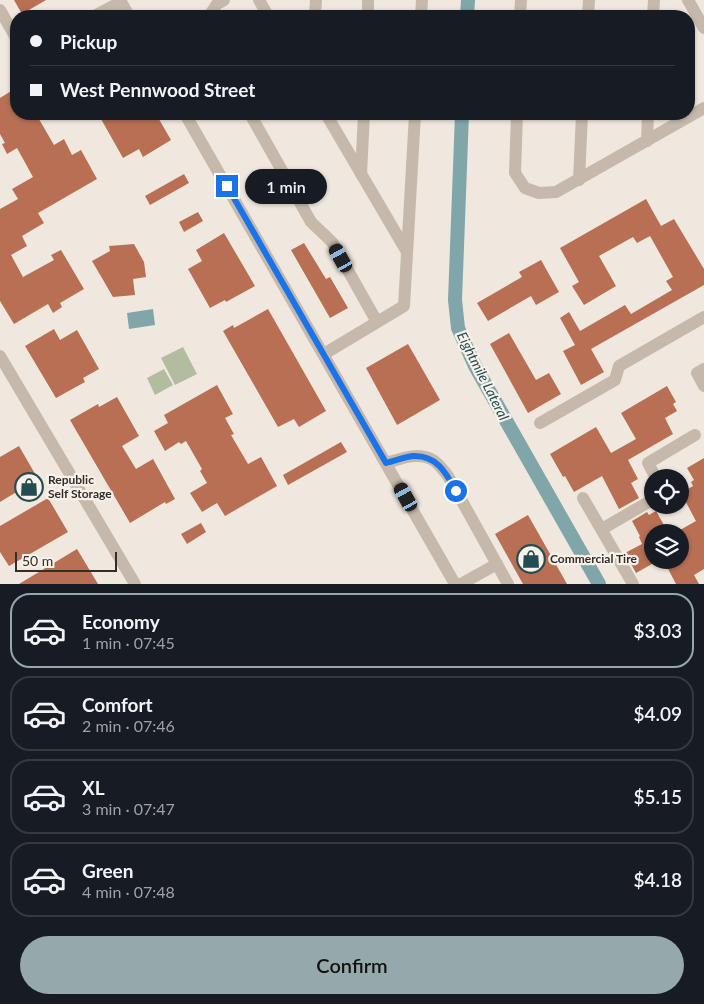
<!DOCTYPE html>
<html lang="en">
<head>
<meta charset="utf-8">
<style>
  :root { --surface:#171b24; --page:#242831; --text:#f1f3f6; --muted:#9ea1a6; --line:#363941; --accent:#95a8ac }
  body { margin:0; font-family:Lato,sans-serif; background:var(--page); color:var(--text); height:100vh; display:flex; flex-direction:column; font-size:19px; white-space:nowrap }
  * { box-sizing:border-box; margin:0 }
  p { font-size:16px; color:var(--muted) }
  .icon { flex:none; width:28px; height:28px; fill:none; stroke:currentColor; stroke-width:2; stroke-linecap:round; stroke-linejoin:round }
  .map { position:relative; height:584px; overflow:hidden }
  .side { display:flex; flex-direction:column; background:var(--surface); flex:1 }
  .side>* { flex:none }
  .guide { position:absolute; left:10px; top:10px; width:685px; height:110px; border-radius:20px; box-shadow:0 1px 4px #0004; display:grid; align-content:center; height:110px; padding:0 20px; background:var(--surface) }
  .buttons { position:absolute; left:644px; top:469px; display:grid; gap:10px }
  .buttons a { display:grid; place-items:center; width:45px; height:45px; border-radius:50%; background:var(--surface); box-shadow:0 1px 4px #0004; font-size:25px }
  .scale { position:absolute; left:15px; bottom:12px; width:102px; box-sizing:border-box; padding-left:5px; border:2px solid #352d29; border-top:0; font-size:14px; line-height:18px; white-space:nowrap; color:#352d29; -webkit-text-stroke:4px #f8f2ea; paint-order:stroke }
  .end { position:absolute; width:22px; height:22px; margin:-11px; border:6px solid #1a73e8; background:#fff; box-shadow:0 0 0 2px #fff }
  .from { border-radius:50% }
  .bubble { position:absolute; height:35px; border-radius:18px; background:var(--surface); box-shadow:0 1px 4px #0004; font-size:16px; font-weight:600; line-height:35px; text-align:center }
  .car { position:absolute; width:15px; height:30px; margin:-15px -8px; border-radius:6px; box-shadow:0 0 4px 1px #0007; background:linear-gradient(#222 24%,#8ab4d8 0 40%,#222 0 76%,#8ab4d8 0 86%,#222 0) }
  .guide b { display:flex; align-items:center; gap:18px; height:48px; font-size:19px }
  .guide b+b { border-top:1px solid var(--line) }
  .guide i { width:12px; height:12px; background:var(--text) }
  ul { padding:9px 0 0; list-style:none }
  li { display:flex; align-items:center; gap:15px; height:75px; margin:0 10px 8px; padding:0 10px; border:2px solid var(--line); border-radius:20px }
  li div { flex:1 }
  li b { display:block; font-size:19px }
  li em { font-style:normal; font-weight:600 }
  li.active { border-color:var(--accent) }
  li>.icon { width:45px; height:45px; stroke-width:1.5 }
  .cta { display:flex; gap:10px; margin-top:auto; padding:10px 20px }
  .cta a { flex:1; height:58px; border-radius:30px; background:var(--accent); color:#111; font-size:20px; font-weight:600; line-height:58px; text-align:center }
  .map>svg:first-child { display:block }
  .green { fill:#b2bd9f }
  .water { fill:#80a6a9 }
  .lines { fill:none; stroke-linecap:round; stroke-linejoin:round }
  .canal { stroke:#80a6a9; stroke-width:14 }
  .building { fill:#b86f53 }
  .minor { stroke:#c6b9ab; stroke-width:12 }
  .route { stroke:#1a73e8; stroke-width:6 }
  .labels { text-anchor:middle; stroke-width:4.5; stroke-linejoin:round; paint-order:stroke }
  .poi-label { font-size:12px; font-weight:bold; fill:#352d29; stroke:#f8f2ea; text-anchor:start }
  .water-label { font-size:14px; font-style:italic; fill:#244d52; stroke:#f8f2ea }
</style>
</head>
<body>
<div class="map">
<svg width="704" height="584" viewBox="0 0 704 584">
  <rect width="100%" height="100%" fill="#f0e8de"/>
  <g class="green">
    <path d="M 183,347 L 197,374 L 175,385 L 161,358 Z"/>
    <path d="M 164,369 L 173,385 L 155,395 L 147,378 Z"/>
  </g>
  <path class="water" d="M 153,309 L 155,325 L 129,329 L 127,313 Z"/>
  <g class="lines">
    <g class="canal">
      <path d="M 467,16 L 468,0"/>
      <path d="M 462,114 L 455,300 L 458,328 L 475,366 L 599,584"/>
    </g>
  </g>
  <g class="building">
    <path d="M 14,0 L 46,0 L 22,14 Z"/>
    <path d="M 16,88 L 16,114 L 36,114 L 54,145 L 64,139 L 72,155 L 81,150 L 97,179 L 38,213 L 44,223 L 22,236 L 27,246 L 11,255 L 23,277 L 54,260 L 51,255 L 61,250 L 84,289 L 60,303 L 62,307 L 53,313 L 48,304 L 14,324 L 0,301 L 0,209 L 18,199 L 12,189 L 33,177 L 17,148 L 7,154 L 2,144 L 5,143 L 0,134 L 0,98 Z"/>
    <path d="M 109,114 L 156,114 L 171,140 L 143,157 L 139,149 L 123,158 L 101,119 Z"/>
    <path d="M 184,174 L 189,183 L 150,205 L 145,196 Z"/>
    <path d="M 646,199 L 661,226 L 674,219 L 704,269 L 704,285 L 591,349 L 604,372 L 581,385 L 563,351 L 575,345 L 560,318 L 569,312 L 580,331 L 625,305 L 631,314 L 672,290 L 666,281 L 673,277 L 650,236 L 637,243 L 633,237 L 599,256 L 616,286 L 584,305 L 572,286 L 579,282 L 560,248 Z"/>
    <path d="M 198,212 L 203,221 L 184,232 L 179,222 Z"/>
    <path d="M 224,233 L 255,286 L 226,302 L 225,300 L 210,308 L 188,269 L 202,261 L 196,250 Z"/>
    <path d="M 304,243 L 326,279 L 330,277 L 348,308 L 330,318 L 291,250 Z"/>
    <path d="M 134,244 L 144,262 L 146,277 L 133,279 L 135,295 L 113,297 L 92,261 L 110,251 L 109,246 Z"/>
    <path d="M 541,260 L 559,292 L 536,305 L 531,296 L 488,321 L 477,303 L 522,277 L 519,272 Z"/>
    <path d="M 268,309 L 326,411 L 299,427 L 294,419 L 278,427 L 223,331 L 233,325 L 234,328 Z"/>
    <path d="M 54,329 L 60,340 L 77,330 L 99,369 L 83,378 L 85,382 L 56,398 L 25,346 Z"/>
    <path d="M 509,333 L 536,380 L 549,373 L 561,394 L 528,413 L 490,344 Z"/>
    <path d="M 408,344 L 440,400 L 397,425 L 366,368 Z"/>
    <path d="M 217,385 L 233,414 L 225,418 L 234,434 L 231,435 L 248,464 L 261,457 L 277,486 L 225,516 L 217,503 L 202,512 L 190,493 L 207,483 L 200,471 L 202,469 L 186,441 L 181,444 L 179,442 L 165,451 L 154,431 L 168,423 L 164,415 Z"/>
    <path d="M 667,386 L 676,402 L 673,404 L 677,411 L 665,418 L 673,434 L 628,460 L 638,479 L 631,483 L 639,498 L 619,509 L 602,476 L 574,492 L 565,476 L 563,477 L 550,454 L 596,427 L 611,453 L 636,439 L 621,413 Z"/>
    <path d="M 117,397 L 139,436 L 122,446 L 136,469 L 153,459 L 175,499 L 166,504 L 165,502 L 130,523 L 70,420 L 98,404 L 99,407 Z"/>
    <path d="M 341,442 L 347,452 L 288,485 L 283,475 Z"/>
    <path d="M 19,446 L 38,479 L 0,502 L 0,457 Z"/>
    <path d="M 704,458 L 704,569 L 694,575 L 699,584 L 676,584 L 666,565 L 676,560 L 680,560 L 680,558 L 687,554 L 680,541 L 680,530 L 696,521 L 681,493 L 693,486 L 691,482 L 694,480 L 687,468 Z"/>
    <path d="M 48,498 L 68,532 L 9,566 L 0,552 L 0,526 Z"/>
    <path d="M 656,511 L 668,532 L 652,532 L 652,564 L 636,573 L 625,553 L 642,544 L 639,537 L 640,536 L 632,521 L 647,512 L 649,515 Z"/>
    <path d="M 528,515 L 567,584 L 523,584 L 495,534 Z"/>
    <path d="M 201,523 L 206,532 L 187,544 L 181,534 Z"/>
    <path d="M 77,549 L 98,584 L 19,584 Z"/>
  </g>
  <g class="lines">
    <g class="minor">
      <path d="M 120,0 L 129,16"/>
      <path d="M 259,0 L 268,16"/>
      <path d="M 688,0 L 704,28"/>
      <path d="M 0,10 L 16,38"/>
      <path d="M 94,16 L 121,2"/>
      <path d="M 209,16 L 217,4 L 224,0"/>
      <path d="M 315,16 L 316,0"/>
      <path d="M 368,16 L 368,0"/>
      <path d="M 421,16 L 422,0"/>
      <path d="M 520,16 L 521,0"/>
      <path d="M 588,16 L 589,0"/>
      <path d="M 653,16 L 654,0"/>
      <path d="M 185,114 L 455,584"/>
      <path d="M 250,114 L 311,222 L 332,242 L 377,322"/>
      <path d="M 326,114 L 407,252"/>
      <path d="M 517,114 L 515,173 L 525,188 L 539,193 L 556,192 L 704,108"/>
      <path d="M 647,141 L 648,114"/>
      <path d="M 361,174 L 364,114"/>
      <path d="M 579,180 L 582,114"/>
      <path d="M 324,354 L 404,306 L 415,114"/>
      <path d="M 0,356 L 135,584"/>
      <path d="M 704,369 L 697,373 L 704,386"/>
      <path d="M 540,423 L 615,380 L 619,366 L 704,317"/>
      <path d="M 386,463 C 400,459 417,452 431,459 C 438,462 443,470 448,476 L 508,584"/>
      <path d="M 656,478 L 648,463 L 695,435"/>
      <path d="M 583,498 L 633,584"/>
      <path d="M 602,529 L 652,500"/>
      <path d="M 461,584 L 497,564"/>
    </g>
  </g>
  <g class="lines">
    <path class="route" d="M 227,186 L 386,463 C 395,461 404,457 413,456 C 437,455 446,473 456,491"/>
  </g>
  <defs>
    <symbol id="shop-ring" viewBox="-11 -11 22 22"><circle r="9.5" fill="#f8f2ea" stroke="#244d52" stroke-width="1.5"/><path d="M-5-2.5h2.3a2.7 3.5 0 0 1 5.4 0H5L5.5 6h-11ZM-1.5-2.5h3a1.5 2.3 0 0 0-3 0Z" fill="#244d52"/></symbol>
  </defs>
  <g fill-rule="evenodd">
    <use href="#shop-ring" x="13" y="471" width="32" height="32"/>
    <use href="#shop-ring" x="515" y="543" width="32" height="32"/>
  </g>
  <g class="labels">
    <g class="poi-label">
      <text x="48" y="484">Republic<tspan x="48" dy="14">Self Storage</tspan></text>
      <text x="550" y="563">Commercial Tire</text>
    </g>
    <g class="water-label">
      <text transform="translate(483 376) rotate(63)" y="5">Eightmile Lateral</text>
    </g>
  </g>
</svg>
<div class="buttons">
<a><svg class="icon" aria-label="locate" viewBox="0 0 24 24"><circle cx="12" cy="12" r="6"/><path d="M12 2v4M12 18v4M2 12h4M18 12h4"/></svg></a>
<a><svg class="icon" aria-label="layers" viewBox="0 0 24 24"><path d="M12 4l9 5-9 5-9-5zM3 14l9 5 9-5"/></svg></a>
</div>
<div class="scale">50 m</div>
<i class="end from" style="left:456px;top:491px"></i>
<i class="end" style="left:227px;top:186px"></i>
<div class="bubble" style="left:245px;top:169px;width:82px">1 min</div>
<i class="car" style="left:341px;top:258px;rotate:331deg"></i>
<i class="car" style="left:406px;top:497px;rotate:331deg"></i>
<div class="guide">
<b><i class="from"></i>Pickup</b>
<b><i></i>West Pennwood Street</b>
</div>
</div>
<section class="side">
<ul>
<li class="active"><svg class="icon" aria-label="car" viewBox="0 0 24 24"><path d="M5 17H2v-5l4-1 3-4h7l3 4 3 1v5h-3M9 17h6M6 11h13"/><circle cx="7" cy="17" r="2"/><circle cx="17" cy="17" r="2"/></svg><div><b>Economy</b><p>1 min · 07:45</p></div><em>$3.03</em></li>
<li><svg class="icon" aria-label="car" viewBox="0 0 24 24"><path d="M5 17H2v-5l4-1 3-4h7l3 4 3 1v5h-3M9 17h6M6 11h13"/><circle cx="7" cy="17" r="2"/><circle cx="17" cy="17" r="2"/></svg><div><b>Comfort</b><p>2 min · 07:46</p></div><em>$4.09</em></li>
<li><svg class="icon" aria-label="car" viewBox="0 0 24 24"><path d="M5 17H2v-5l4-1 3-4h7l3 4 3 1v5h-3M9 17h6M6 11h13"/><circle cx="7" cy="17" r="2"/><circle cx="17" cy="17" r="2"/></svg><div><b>XL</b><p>3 min · 07:47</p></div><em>$5.15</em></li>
<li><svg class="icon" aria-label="car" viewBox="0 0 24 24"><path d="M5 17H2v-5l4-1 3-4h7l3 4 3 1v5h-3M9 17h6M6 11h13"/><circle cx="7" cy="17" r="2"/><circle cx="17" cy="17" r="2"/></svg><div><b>Green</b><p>4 min · 07:48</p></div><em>$4.18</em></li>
</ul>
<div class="cta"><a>Confirm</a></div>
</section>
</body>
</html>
